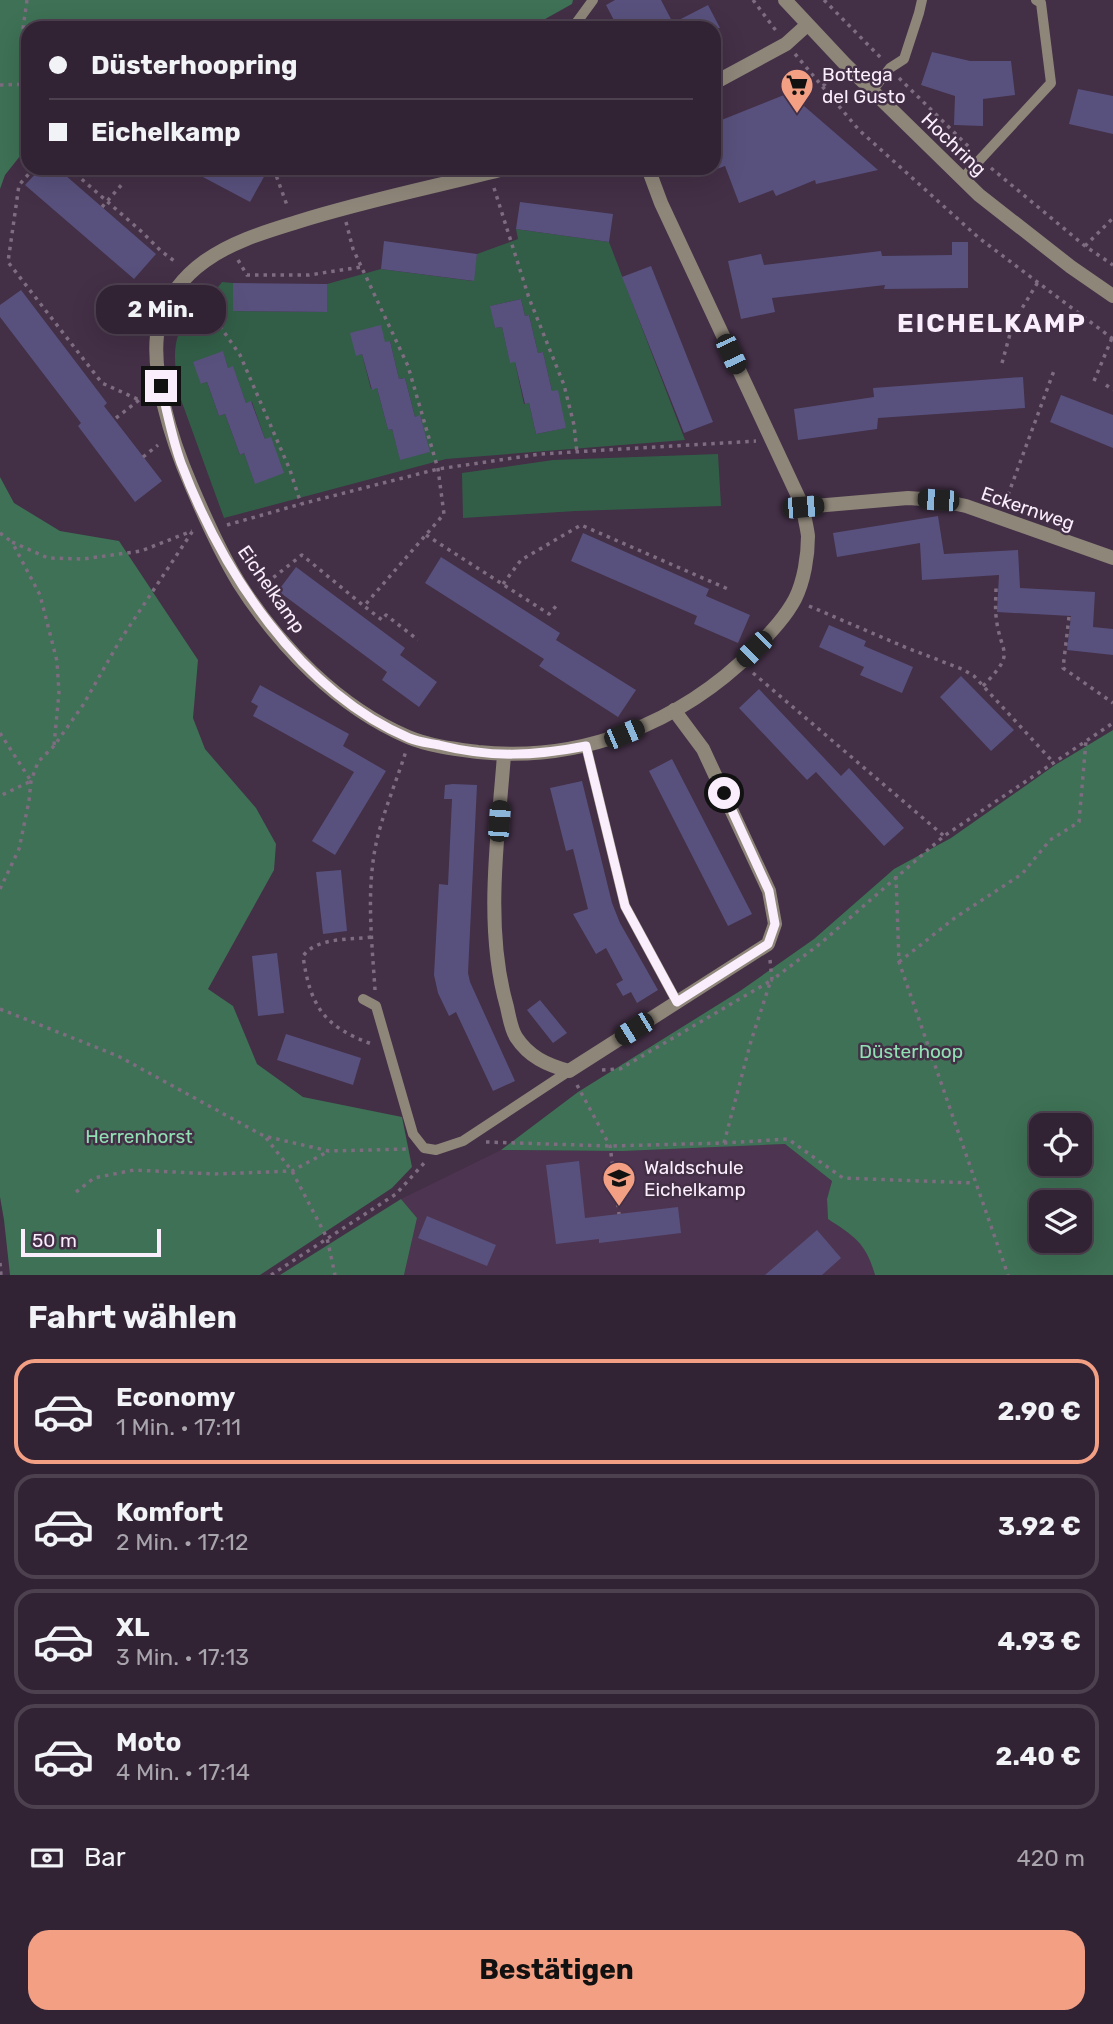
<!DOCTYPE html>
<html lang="de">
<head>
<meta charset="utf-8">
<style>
  :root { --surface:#322334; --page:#3d2f40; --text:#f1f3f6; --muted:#a8a4ac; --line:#4d404f; --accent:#f39f84 }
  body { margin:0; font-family:Rubik,sans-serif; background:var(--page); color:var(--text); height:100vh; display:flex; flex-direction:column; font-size:26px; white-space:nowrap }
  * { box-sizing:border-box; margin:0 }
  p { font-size:23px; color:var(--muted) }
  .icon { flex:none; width:38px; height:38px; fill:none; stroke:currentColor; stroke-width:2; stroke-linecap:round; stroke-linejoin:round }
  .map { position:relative; height:1275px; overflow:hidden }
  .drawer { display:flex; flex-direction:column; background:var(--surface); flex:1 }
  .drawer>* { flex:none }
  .banner { position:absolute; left:21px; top:21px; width:700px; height:154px; border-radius:21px; box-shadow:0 7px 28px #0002,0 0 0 2px var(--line); display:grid; align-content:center; height:154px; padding:0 28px; background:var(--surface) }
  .tools { position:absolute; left:1029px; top:1113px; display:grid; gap:14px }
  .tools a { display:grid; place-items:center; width:63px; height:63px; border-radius:14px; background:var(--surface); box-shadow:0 7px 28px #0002,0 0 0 2px var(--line); font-size:35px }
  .scale { position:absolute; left:21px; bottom:18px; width:140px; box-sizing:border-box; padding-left:7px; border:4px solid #faedfc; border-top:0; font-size:19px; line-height:24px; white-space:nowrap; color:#faedfc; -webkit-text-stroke:5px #432f46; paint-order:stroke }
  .end { position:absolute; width:32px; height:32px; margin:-16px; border:9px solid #faedfc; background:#111; box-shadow:0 0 0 4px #111 }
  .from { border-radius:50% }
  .bubble { position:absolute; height:49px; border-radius:21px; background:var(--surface); box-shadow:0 7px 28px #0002,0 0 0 2px var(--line); font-size:23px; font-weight:700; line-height:49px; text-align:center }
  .car { position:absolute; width:21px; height:42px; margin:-21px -10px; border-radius:9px; box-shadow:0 0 5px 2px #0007; background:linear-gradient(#222 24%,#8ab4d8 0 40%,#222 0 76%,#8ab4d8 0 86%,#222 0) }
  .banner b { display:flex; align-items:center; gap:24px; height:66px; font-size:26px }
  .banner b+b { border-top:2px solid var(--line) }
  .banner i { width:18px; height:18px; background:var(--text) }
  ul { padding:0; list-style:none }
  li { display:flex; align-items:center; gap:21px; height:105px; margin:0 14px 10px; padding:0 14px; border:4px solid var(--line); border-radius:21px }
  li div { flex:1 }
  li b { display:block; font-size:26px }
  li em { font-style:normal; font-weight:700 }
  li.current { border-color:var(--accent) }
  li>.icon { width:63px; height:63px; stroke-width:1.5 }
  h2 { padding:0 28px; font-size:32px; line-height:84px }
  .pay { display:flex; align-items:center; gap:18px; height:77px; padding:0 28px; font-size:26px }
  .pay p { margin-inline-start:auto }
  .cta { display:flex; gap:14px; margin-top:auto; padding:14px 28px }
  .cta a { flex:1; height:80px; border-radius:21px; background:var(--accent); color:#111; font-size:28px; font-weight:700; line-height:80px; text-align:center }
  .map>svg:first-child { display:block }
  .built { fill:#4d3451 }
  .green { fill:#325e47; fill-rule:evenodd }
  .forest { fill:#3e7155; fill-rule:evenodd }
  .building { fill:#58517d }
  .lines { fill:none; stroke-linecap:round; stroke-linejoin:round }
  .path { stroke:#7e6c81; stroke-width:3.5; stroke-dasharray:3.5 5; stroke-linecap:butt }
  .service { stroke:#8e8679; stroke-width:10 }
  .minor { stroke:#8e8679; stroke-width:14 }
  .tertiary { stroke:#8e8679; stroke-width:14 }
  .route { stroke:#faedfc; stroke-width:9 }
  .labels { text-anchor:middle; stroke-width:5; stroke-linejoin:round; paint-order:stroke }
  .poi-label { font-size:19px; fill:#faedfc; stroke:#432f46; text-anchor:start }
  .street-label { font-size:19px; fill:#faedfc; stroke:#432f46 }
  .park-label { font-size:19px; fill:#90e0b3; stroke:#432f46 }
  .district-label { font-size:26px; font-weight:bold; letter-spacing:2px; fill:#faedfc; stroke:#432f46 }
</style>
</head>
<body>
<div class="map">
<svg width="1113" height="1275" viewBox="0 0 1113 1275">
  <rect width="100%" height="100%" fill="#432f46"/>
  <path class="built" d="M 785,1144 L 832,1181 L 827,1199 L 828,1219 L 856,1238 L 869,1255 L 875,1275 L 404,1275 L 417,1218 L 401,1199 L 501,1150 L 623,1151 Z"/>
  <g class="green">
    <path d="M 516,229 L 609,242 L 685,440 L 446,459 L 224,518 L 180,397 C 176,375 169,342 185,323 C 197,309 211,297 222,282 L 233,283 L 233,311 L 326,312 L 327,284 L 381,269 L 473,281 L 477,254 L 518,239 ZM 521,299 L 525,316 L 529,315 L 538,353 L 543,352 L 552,391 L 565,428 L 536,434 L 529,403 L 524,404 L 515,362 L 510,362 L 502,327 L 495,328 L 491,306 ZM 390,341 L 399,379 L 405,378 L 415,417 L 420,416 L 429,452 L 400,459 L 392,429 L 388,430 L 377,388 L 371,389 L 362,354 L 356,355 ZM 223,352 L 228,368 L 233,367 L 246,403 L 252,402 L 265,439 L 255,483 L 244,453 L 240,455 L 225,414 L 219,416 L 207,382 L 201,384 Z"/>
    <path d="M 718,454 L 721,506 L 576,511 L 463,518 L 462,473 L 553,460 Z"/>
  </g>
  <g class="forest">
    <path d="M 0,0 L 573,0 L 572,4 L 529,28 L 28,28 L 28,146 L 5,175 L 0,189 Z"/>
    <path d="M 0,477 L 14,503 L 60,531 L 119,541 L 198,660 L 193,718 L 205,749 L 256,808 L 276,844 L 274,870 L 208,989 L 233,1006 L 257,1064 L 303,1097 L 402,1117 L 412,1167 L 392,1188 L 260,1275 L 10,1275 L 4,1220 L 0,1197 Z"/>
    <path d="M 1113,730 L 1113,1275 L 875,1275 C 866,1243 855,1237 828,1219 L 827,1199 L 832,1181 L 785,1144 L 623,1151 L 501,1150 L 578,1092 L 740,991 L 814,939 L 894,869 L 951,838 L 1055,765 ZM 1041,1125 L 1080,1125 L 1080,1164 L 1041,1164 ZM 1041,1202 L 1080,1202 L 1080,1241 L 1041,1241 Z"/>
    <path d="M 401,1199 L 417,1218 L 404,1275 L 280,1275 Z"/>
  </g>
  <g class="building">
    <path d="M 615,0 L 661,0 L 673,23 L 708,5 L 720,28 L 618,28 L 606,5 Z"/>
    <path d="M 932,52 L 970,61 L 1011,61 L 1015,95 L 983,99 L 983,126 L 954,125 L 955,96 L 921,85 Z"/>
    <path d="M 1078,89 L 1113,96 L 1113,134 L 1069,124 Z"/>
    <path d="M 789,93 L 878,170 L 816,184 L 815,180 L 776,196 L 773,190 L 739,203 L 725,166 L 714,170 L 714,123 Z"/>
    <path d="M 41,168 L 57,168 L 156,254 L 134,279 L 25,185 Z"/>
    <path d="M 186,168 L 251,168 L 265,175 L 250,202 Z"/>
    <path d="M 520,202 L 613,214 L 609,242 L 516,229 Z"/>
    <path d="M 384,241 L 477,254 L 474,281 L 381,269 Z"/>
    <path d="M 952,242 L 968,242 L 968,288 L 884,289 L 885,285 L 772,298 L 775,312 L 741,319 L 728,261 L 761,254 L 764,265 L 881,251 L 882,256 L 952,255 Z"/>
    <path d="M 651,266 L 713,422 L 684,433 L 622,277 Z"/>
    <path d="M 233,283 L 327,284 L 327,312 L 233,311 Z"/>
    <path d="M 21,290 L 107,403 L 104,406 L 162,481 L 135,502 L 78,426 L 81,423 L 0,317 L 0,305 Z"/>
    <path d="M 521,299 L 525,316 L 529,315 L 538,353 L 543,352 L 552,391 L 558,390 L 566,428 L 536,434 L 529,403 L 525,404 L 515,362 L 510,363 L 502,327 L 495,328 L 490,306 Z"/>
    <path d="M 381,325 L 385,342 L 390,341 L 399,379 L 405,378 L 415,417 L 420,415 L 430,452 L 400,460 L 392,429 L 388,430 L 377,388 L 372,390 L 362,354 L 356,356 L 350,333 Z"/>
    <path d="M 223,351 L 228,368 L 233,366 L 246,403 L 251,401 L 265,439 L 271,437 L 284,473 L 255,484 L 244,453 L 240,455 L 225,414 L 219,416 L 207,382 L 201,384 L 193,362 Z"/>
    <path d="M 1023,377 L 1025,408 L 878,418 L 877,429 L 798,440 L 794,409 L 874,397 L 873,388 Z"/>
    <path d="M 1061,395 L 1113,415 L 1113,448 L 1050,422 Z"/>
    <path d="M 938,516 L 944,554 L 1018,550 L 1020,588 L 1095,592 L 1093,627 L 1113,629 L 1113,655 L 1067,650 L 1071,616 L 997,612 L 999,575 L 922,580 L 920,543 L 837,557 L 833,533 Z"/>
    <path d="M 583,533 L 709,589 L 706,596 L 750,615 L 738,643 L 694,624 L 697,616 L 571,561 Z"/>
    <path d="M 441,557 L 560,633 L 556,640 L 636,690 L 618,717 L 539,666 L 544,659 L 425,583 Z"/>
    <path d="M 296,567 L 405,648 L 400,655 L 437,682 L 419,707 L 382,680 L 387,672 L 278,591 Z"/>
    <path d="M 829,625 L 866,641 L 864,646 L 913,667 L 902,693 L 860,675 L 864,667 L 819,647 Z"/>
    <path d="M 961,676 L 1014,730 L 991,751 L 940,697 Z"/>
    <path d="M 260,685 L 349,734 L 343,746 L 386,771 L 335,855 L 312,841 L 354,772 L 253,716 L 258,706 L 251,702 Z"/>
    <path d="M 759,689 L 841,776 L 849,768 L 904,828 L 884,846 L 816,772 L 807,780 L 739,708 Z"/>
    <path d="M 672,759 L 752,914 L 728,926 L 649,771 Z"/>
    <path d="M 582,781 L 612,903 L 620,923 L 658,990 L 637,1003 L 631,992 L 623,996 L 616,984 L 623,980 L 606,948 L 596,954 L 573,914 L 588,909 L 573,849 L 566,851 L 550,788 Z"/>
    <path d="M 453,784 L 477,785 L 468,973 L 470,982 L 515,1081 L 493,1091 L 456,1012 L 449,1016 L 438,993 L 434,975 L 439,884 L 448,885 L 452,799 L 444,799 L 445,785 Z"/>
    <path d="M 341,870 L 347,931 L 323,934 L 316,872 Z"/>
    <path d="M 277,953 L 284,1013 L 258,1016 L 252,956 Z"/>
    <path d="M 540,1000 L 567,1033 L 553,1043 L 527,1010 Z"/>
    <path d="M 286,1034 L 361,1058 L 353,1085 L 277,1060 Z"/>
    <path d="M 579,1161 L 585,1218 L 678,1207 L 681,1233 L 599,1243 L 599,1239 L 556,1244 L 546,1165 Z"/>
    <path d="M 427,1216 L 496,1245 L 487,1266 L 418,1238 Z"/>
    <path d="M 817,1230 L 841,1258 L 822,1275 L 765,1275 Z"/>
  </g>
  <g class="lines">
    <g class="path">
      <path d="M 27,0 L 23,28 L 28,60"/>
      <path d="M 753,0 L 777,32"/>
      <path d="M 824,0 L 882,59"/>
      <path d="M 795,54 L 859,130 L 979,238 L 1113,339"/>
      <path d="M 899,78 L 971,149"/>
      <path d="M 0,85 L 28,84"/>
      <path d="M 823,86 L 834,75"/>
      <path d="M 34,168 L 19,185 L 8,262 L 102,383 L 146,403"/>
      <path d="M 69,168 L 142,232 L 161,251 L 177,263"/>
      <path d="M 262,168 L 276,175 L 288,208"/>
      <path d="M 991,168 L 1085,246 L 1113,265"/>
      <path d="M 66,176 L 71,170"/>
      <path d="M 494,188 L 529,298 L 564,385 L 574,425 L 577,453"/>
      <path d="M 102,207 L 124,182"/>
      <path d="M 346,222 L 353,249 L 408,366 L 438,469 L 444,514 L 364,606 L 382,620 L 386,615 L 418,640"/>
      <path d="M 1085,246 L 1113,218"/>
      <path d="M 238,260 L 247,275 L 309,275 L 361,267"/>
      <path d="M 190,296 L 215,319 L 240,355 L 290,470 L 301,504"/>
      <path d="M 1002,363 L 1013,323 L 1038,282"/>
      <path d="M 1094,381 L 1112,338"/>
      <path d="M 1106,385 L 1113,390"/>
      <path d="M 116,418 L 139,400"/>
      <path d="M 143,457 L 158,445"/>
      <path d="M 1005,503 L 1055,368"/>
      <path d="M 227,525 L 301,504 L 438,469 L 540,454 L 756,441"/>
      <path d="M 0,533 L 12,542"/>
      <path d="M 426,535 L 549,614 L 558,604"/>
      <path d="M 503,584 L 521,560 L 581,525 L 728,589"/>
      <path d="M 260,588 L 302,555 L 364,606"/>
      <path d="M 809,606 L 907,648 L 962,669 L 974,676 L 1053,762"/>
      <path d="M 1069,617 L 1063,668 L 1113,703"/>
      <path d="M 753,673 L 944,836"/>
      <path d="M 983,686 C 1018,650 1000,656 996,616 C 995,607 996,597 996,588"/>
      <path d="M 0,733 L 31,781 L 0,796"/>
      <path d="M 54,745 L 59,693 L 57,661 L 40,595 L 12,542 L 48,558 L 83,559 L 141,551 L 192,531"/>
      <path d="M 896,876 L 899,962 L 1008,1275"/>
      <path d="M 0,889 L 19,849 L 29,801 L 31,781 L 38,762 L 54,746 L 83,705 L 119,642 L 194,529"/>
      <path d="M 371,937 C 350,940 317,937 303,956 C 310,1006 324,1027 372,1044"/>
      <path d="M 770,960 L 772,980 L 821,943 L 944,836 L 1113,723"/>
      <path d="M 899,962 L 956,917 L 1022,874 L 1050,840 L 1079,822 L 1086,741"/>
      <path d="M 375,990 C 372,942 366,892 376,844 C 382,815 397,780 406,751"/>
      <path d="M 0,1009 L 118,1056 L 264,1136 L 329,1151 L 408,1149"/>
      <path d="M 602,1070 L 620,1069 L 772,980"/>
      <path d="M 577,1085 L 610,1146 L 619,1214"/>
      <path d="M 266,1138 L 292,1171 L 327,1238 L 335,1275"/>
      <path d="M 486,1142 L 610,1146 L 724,1143 L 788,1139 L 843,1178 L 974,1183"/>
      <path d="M 724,1143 L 751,1041 L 771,980"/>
      <path d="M 76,1192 L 94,1178 L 134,1170 L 215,1174 L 292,1171 L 327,1152"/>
      <path d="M 0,1263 L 1,1275"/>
      <path d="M 271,1275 L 396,1194 L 426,1161"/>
    </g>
    <g class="service">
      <path d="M 574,26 L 593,0"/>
      <path d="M 872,91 L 890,68 L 904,59 L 919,13 L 922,0"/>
      <path d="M 962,179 L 1051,83 L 1041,3 L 1036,0"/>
      <path d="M 586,746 L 625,906 L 677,1002"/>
      <path d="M 363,999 L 376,1006 L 413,1134 L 424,1148 L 436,1150 L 463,1141 L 569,1071"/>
    </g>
    <g class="minor">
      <path d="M 714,83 L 786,44 L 807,25"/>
      <path d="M 508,168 C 438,186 367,200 297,222 C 265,232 233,241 205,261 C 184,276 165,299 159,324 C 148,369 173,444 191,485 C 205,518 220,552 239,583 C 279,646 338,707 408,737 C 429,746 455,749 478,752 C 581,763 681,723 754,650 C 768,635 785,618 795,599 C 804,581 808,556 808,536 C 807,527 804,517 803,507 L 661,203 L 648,168"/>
      <path d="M 803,507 L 908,498 L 938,500 L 966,506 L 1113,558"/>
      <path d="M 504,755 C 498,836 484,927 507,1007 C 509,1016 511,1029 516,1037 C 529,1057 547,1065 569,1071 L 768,944 L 775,924 L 769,891 L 703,749 L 674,710"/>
    </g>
    <path class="tertiary" d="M 785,0 L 845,64 L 979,195 L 1071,267 L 1113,296"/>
  </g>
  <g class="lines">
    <path class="route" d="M 161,386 C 167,412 172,438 181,463 C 222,571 299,691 409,738 C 418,742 429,743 439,745 C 490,758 535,756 586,746 L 625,906 L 677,1002 L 768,944 L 775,924 L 769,891 L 724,793"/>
  </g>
  <defs>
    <symbol id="supermarket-pin" viewBox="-11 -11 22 30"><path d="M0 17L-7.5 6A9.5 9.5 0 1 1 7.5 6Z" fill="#f39f84" stroke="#432f46"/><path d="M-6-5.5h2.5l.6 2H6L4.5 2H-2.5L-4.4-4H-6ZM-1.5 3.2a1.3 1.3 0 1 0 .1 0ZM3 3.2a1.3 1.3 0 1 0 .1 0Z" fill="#111"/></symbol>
    <symbol id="school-pin" viewBox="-11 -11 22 30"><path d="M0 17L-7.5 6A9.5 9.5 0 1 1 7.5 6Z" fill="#f39f84" stroke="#432f46"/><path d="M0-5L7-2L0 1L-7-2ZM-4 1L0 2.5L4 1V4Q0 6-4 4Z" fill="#111"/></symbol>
  </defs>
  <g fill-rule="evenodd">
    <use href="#supermarket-pin" x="778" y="66" width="38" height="52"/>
    <use href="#school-pin" x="600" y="1159" width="38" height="52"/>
  </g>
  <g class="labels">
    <g class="poi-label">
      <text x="822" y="81">Bottega<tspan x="822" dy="22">del Gusto</tspan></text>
      <text x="644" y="1174">Waldschule<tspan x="644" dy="22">Eichelkamp</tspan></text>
    </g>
    <g class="street-label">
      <text transform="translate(954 144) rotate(44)" y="7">Hochring</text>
      <text transform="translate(1028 508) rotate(19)" y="7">Eckernweg</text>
      <text transform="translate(272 589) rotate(55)" y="7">Eichelkamp</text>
    </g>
    <g class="park-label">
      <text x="911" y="1058">Düsterhoop</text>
      <text x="139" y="1143">Herrenhorst</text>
    </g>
    <g class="district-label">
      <text x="992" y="332">EICHELKAMP</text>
    </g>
  </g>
</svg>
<div class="tools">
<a><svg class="icon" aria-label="locate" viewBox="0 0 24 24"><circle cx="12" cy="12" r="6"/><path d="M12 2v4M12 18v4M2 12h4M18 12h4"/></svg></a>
<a><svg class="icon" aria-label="layers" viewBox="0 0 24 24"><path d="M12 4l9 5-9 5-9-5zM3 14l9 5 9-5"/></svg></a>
</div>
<div class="scale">50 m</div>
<i class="end from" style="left:724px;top:793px"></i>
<i class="end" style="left:161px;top:386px"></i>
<div class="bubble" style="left:96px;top:285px;width:130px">2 Min.</div>
<i class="car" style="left:731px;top:354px;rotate:155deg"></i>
<i class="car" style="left:938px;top:500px;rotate:274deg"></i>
<i class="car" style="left:803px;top:507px;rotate:85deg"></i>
<i class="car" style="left:754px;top:649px;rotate:225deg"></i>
<i class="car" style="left:624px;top:734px;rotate:67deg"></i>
<i class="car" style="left:499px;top:821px;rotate:4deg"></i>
<i class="car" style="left:634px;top:1029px;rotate:238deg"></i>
<div class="banner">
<b><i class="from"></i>Düsterhoopring</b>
<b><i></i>Eichelkamp</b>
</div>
</div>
<section class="drawer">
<h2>Fahrt wählen</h2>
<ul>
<li class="current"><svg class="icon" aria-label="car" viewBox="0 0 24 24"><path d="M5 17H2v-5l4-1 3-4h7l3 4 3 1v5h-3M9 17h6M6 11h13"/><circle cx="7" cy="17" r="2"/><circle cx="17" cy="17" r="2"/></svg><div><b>Economy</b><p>1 Min. · 17:11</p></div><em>2.90 €</em></li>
<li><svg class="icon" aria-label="car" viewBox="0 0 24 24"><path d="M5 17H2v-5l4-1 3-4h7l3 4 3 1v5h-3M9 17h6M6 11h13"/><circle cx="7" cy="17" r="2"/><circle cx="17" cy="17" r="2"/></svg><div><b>Komfort</b><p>2 Min. · 17:12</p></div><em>3.92 €</em></li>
<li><svg class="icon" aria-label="car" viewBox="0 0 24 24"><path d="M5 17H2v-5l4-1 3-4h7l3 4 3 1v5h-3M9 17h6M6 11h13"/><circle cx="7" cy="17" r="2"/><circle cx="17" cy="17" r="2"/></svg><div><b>XL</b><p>3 Min. · 17:13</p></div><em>4.93 €</em></li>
<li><svg class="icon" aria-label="car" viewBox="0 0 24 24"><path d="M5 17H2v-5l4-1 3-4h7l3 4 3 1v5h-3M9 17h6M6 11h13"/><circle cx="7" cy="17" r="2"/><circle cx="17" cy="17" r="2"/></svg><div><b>Moto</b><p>4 Min. · 17:14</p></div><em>2.40 €</em></li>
</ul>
<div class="pay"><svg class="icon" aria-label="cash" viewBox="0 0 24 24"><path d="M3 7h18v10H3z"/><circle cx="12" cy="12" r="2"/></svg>Bar<p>420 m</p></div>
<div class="cta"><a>Bestätigen</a></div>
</section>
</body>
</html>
